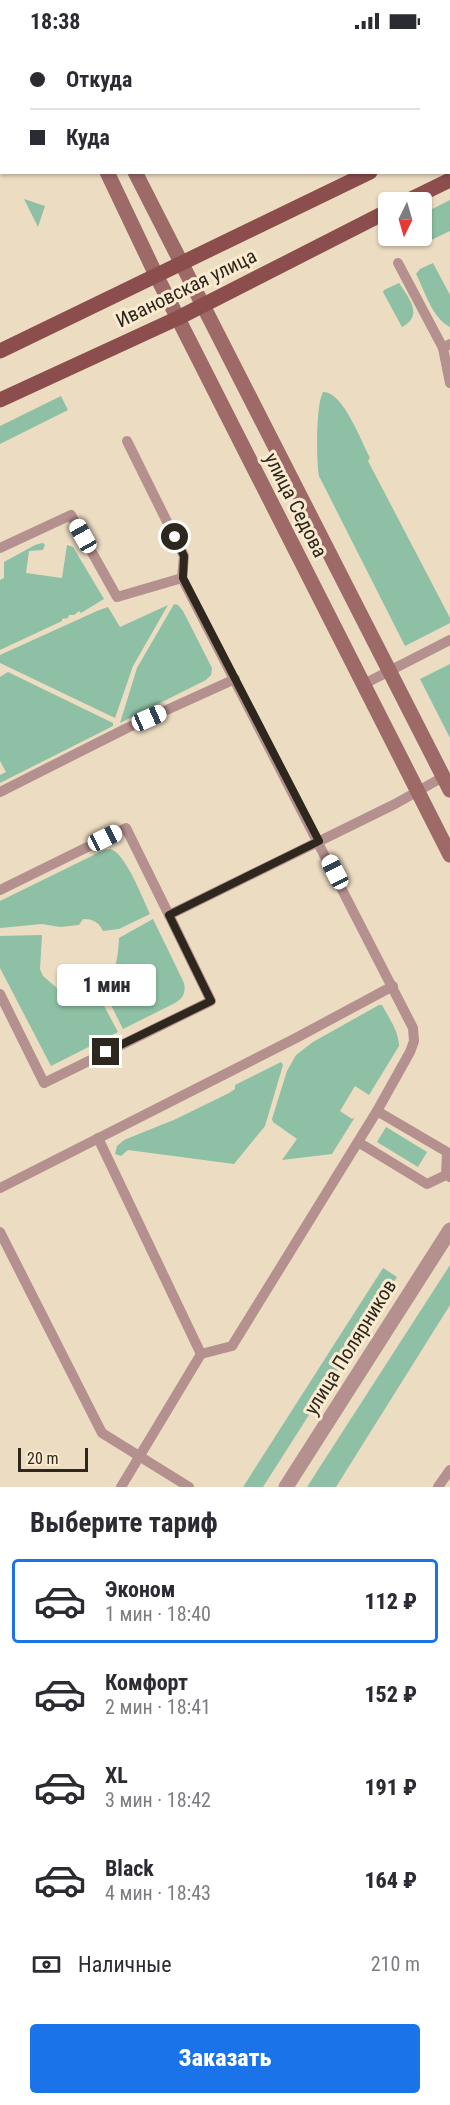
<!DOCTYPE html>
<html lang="ru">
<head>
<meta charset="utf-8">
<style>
  :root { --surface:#fff; --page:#f2f2f3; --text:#2b2b33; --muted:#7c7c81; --line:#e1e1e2; --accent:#1a73e8 }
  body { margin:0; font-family:"Roboto Condensed",sans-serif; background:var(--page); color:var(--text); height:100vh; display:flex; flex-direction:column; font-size:22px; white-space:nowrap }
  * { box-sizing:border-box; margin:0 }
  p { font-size:20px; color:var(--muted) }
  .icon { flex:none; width:33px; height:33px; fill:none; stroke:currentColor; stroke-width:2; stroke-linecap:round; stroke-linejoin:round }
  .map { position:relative; height:1445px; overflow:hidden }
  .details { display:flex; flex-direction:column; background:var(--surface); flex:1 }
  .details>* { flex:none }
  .guide { position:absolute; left:0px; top:0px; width:450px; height:132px; box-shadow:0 2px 4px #0004; display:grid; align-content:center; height:132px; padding:0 30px; background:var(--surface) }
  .needle { width:39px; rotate:185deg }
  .fabs { position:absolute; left:378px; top:150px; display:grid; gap:12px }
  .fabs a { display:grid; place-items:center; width:54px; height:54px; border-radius:6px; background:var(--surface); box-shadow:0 2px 4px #0004; font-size:30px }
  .scale { position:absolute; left:18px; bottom:15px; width:70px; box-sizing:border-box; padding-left:6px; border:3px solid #2d271d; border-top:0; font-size:16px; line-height:21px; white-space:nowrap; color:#2d271d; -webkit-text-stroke:4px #faeacf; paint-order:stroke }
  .end { position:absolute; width:27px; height:27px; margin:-14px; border:8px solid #2d271d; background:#fff; box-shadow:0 0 0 3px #fff }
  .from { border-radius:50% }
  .bubble { position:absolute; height:42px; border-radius:6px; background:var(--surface); box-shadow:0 2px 4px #0004; font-size:20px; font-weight:800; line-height:42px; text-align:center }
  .car { position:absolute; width:18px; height:36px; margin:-18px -9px; border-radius:8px; box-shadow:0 0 4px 2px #0007; background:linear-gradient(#fff 24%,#345 0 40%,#fff 0 76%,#345 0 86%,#fff 0) }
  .guide b { display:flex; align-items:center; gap:21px; height:57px; font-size:22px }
  .guide b+b { border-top:2px solid var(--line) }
  .guide i { width:15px; height:15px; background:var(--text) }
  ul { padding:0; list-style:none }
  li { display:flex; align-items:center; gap:18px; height:84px; margin:0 12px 9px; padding:0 18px; border:3px solid transparent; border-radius:6px }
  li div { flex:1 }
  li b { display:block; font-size:22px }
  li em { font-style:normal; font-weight:800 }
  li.active { border-color:var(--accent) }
  li>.icon { width:54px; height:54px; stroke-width:1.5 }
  h2 { padding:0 30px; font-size:27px; line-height:72px }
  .pay { display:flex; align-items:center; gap:15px; height:66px; padding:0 30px; font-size:22px }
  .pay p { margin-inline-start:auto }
  .button { display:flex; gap:12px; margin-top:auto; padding:12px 30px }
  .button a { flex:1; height:69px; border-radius:6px; background:var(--accent); color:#fff; font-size:24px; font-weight:800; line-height:69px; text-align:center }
  .status { display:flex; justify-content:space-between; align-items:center; height:42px; padding:0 30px; background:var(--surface); direction:ltr }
  .status svg { height:16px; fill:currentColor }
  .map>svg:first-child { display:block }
  .green { fill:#8dc0a4 }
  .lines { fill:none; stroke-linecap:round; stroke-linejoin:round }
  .service { stroke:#b4908e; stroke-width:10 }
  .minor { stroke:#b4908e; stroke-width:15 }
  .secondary { stroke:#9d6a68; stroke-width:15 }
  .primary { stroke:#8b4e4c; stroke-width:15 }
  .route { stroke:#2d271d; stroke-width:8 }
  .labels { text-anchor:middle; stroke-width:6; stroke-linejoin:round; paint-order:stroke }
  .street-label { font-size:20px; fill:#2d271d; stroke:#faeacf }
</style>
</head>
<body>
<div class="status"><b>18:38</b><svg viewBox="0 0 49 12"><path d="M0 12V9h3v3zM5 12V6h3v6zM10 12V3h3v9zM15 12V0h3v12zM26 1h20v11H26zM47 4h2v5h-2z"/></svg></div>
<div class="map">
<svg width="450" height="1445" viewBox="0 0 450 1445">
  <rect width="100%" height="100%" fill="#ecdcc2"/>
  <g class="green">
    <path d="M 24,157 L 45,164 L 38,185 Z"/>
    <path d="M 450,158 L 450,189 L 425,201 L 421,194 L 422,172 Z"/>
    <path d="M 433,221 L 450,253 L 450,285 C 432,276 425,249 416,232 L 420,227 Z"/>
    <path d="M 399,241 C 409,256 424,274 402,285 L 383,250 L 384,248 Z"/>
    <path d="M 323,350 C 343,349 361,399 370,416 L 368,419 L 450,576 L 450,581 L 405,604 L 319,434 C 316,419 316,362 323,350 Z"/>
    <path d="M 61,354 L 68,368 L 0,402 L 0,384 Z"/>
    <path d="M 42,501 L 45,502 L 43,508 L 29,509 L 26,531 L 62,536 L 67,503 L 73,505 L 104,557 L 81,571 L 79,569 L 74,573 L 69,573 L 68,576 L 62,577 L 62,579 L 0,608 L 0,538 L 4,536 L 4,520 L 35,503 Z"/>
    <path d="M 174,562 L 178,563 L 183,569 L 212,626 L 211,633 L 206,638 L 120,681 L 137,626 Z"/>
    <path d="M 168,563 L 133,624 L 115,676 L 0,621 L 0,613 L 97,569 L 108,565 L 120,585 Z"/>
    <path d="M 450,622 L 450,696 L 420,637 Z"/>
    <path d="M 8,630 L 113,681 L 113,684 L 0,741 L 0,733 L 6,730 L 0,719 L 0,635 Z"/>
    <path d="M 110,807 C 125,810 143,857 150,872 L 119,887 L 103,889 C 99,880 93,877 83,877 L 79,883 L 60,885 L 42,882 L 0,886 L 0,859 L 104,808 Z"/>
    <path d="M 153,877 L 184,941 C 186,951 183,956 175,961 L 123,987 L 103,947 C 116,931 118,916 119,896 Z"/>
    <path d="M 42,893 L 40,927 L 43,934 L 65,953 L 78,955 L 96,949 L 118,990 L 51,1024 L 0,926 L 0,894 Z"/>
    <path d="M 379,963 L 382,963 C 389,976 399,990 399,1004 L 369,1053 L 355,1044 L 340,1069 L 352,1077 L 355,1075 L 332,1112 L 282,1118 L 297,1097 L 273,1080 L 272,1077 L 287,1029 L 296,1013 L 313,1000 Z"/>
    <path d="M 281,1020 L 283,1023 L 265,1084 L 234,1122 L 128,1108 L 121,1114 L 115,1112 L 117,1104 L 124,1098 L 176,1077 L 229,1051 L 235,1047 L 235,1043 Z"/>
    <path d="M 386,1085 L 427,1110 L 418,1125 L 377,1100 Z"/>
    <path d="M 450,1223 L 450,1263 L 336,1445 L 307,1445 Z"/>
    <path d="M 383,1226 L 397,1235 L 263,1445 L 243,1445 Z"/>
  </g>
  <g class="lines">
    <g class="service">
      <path d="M 254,0 L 255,2"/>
      <path d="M 290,0 L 291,2"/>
      <path d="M 334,2 L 337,0"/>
      <path d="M 398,221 L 443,306"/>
      <path d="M 450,302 L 443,306 L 450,341"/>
      <path d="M 127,399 L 184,514 L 182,536"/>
      <path d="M 0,506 L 71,473 L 117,555 L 182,536 L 413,986 L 414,999 L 410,1010 L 377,1069 L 232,1304 L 201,1312 L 121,1445"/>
      <path d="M 364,642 L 450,598"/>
      <path d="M 0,750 L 127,686 L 235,637"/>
      <path d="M 0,848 L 126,786 L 169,873 L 395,762 L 443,735"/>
      <path d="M 0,952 L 44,1041 L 211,959 L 169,873"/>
      <path d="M 377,1069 L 447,1110 L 446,1133"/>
      <path d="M 98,1096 L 201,1312"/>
      <path d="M 358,1100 L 427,1142 L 446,1133 L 450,1135"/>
      <path d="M 0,1146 L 296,996 L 393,944"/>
      <path d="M 0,1190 L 102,1391 L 189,1445"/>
      <path d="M 438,1445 L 450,1428"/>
    </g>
    <path class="minor" d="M 286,1445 L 450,1188"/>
    <g class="secondary">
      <path d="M 41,0 L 42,2"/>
      <path d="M 70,0 L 70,2"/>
      <path d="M 107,130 L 157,235 L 450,813"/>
      <path d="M 135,130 L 450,748"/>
    </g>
    <g class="primary">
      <path d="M 448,91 L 450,90"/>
      <path d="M 405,160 L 450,138"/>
      <path d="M 0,309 L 370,130"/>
      <path d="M 0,358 L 178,276 L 388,169"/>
    </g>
  </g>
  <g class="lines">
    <path class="route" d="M 106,1010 L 211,959 L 169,873 L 319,799 L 183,536 L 184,514 L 175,495"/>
  </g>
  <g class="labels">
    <g class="street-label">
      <text transform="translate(186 246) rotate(-26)" y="7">Ивановская улица</text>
      <text transform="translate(296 463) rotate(63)" y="7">улица Седова</text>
      <text transform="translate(350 1305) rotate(-58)" y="7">улица Полярников</text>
    </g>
  </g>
</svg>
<div class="fabs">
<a><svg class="needle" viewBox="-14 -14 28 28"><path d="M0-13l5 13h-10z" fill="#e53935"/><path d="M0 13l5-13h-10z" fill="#7c7c81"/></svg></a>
</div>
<div class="scale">20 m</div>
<i class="end from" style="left:175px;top:495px"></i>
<i class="end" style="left:106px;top:1010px"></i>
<div class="bubble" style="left:57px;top:922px;width:99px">1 мин</div>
<i class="car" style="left:83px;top:494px;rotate:331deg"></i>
<i class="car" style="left:149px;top:676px;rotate:66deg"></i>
<i class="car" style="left:105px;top:796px;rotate:64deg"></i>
<i class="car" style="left:335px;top:830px;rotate:333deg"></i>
<div class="guide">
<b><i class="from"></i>Откуда</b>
<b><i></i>Куда</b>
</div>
</div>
<section class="details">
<h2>Выберите тариф</h2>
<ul>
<li class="active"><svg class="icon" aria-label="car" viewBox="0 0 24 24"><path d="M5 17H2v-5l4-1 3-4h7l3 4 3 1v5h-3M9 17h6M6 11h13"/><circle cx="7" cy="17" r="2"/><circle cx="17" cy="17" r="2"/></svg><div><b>Эконом</b><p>1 мин · 18:40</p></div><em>112 ₽</em></li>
<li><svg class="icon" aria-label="car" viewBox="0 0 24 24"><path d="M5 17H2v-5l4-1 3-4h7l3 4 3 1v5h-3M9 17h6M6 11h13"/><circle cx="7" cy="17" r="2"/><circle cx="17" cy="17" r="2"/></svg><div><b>Комфорт</b><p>2 мин · 18:41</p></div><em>152 ₽</em></li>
<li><svg class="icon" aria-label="car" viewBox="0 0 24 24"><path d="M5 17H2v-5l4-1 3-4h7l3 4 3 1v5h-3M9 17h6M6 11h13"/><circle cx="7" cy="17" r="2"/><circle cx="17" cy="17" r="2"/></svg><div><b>XL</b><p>3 мин · 18:42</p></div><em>191 ₽</em></li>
<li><svg class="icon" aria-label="car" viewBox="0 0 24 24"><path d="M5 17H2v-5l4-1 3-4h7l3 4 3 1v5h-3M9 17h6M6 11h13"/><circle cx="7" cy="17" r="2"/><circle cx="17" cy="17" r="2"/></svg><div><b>Black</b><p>4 мин · 18:43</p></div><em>164 ₽</em></li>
</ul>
<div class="pay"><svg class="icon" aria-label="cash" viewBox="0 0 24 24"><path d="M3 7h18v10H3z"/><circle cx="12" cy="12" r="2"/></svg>Наличные<p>210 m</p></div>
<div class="button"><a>Заказать</a></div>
</section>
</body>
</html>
